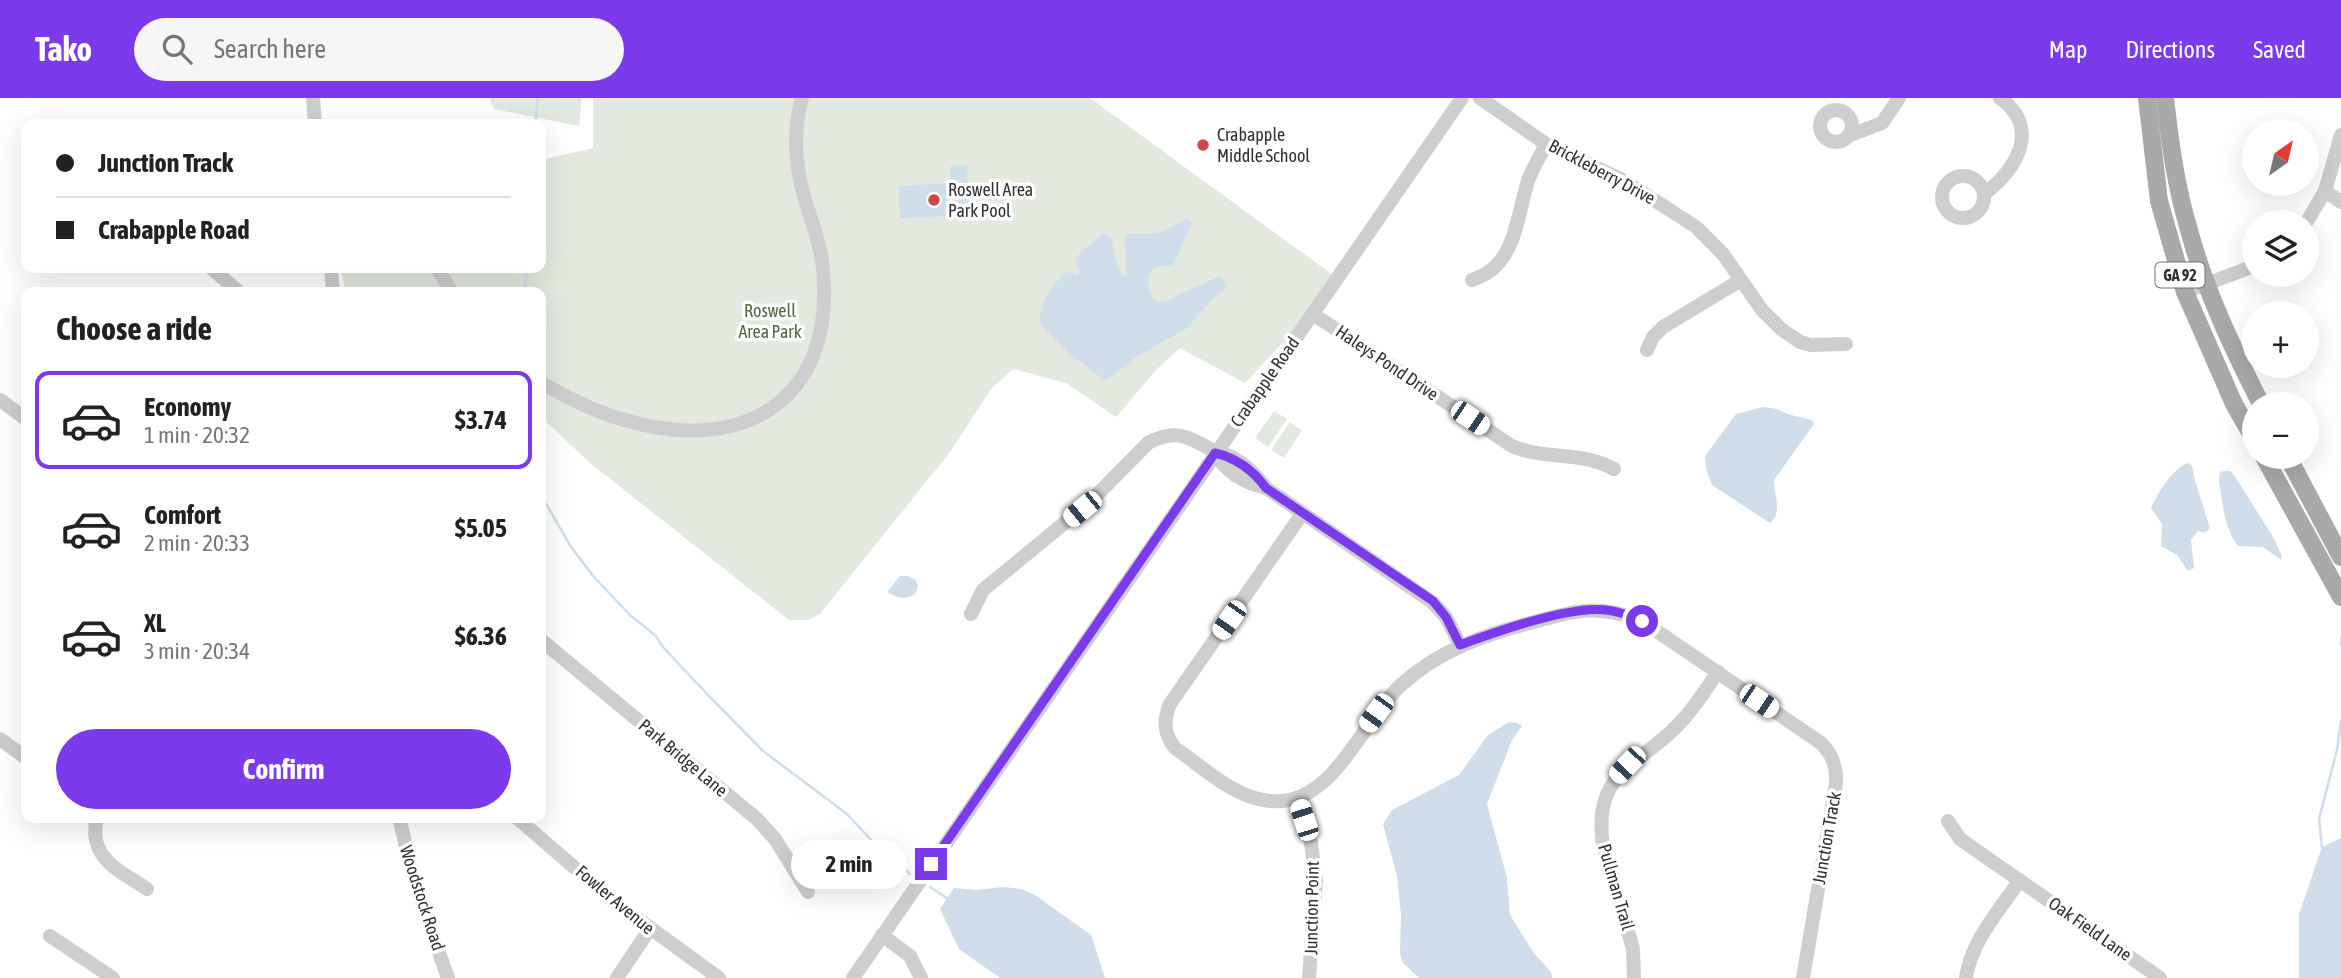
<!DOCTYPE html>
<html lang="en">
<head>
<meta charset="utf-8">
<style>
  :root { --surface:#fff; --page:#f6f6f6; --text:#222; --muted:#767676; --line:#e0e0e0; --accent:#7c3aed }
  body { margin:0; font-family:"Asap Condensed",sans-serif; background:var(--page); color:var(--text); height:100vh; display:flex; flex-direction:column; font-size:26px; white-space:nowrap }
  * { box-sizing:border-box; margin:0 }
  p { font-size:23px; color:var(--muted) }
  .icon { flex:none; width:38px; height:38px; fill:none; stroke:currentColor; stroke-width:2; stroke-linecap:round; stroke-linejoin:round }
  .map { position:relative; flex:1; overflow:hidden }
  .panel { position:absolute; left:21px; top:189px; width:525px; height:536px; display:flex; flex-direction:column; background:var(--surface); border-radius:14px; box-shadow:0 7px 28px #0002 }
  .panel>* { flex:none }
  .hud { position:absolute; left:21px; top:21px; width:525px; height:154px; border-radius:14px; box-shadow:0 7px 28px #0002; display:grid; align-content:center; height:154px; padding:0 35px; background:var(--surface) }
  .needle { width:46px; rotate:34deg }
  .controls { position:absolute; left:2242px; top:21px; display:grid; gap:14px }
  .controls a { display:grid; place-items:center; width:77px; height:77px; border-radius:50%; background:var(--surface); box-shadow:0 7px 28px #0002; font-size:35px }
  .end { position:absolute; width:32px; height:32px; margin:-16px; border:9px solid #7c3aed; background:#fff; box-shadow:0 0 0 4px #fff }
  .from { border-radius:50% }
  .bubble { position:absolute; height:49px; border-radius:24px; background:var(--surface); box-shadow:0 7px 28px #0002; font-size:23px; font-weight:700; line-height:49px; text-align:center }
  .car { position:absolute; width:21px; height:42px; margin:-21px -10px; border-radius:9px; box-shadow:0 0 5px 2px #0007; background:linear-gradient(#fff 24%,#345 0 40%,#fff 0 76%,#345 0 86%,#fff 0) }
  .hud b { display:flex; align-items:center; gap:24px; height:66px; font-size:26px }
  .hud b+b { border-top:2px solid var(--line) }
  .hud i { width:18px; height:18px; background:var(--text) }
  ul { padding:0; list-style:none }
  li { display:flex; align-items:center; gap:21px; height:98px; margin:0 14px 10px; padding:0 21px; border:4px solid transparent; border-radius:14px }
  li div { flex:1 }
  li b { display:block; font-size:26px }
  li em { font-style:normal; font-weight:700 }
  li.current { border-color:var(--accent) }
  li>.icon { width:63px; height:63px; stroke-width:1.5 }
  h2 { padding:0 35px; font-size:32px; line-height:84px }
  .primary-button { display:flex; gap:14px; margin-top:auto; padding:14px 35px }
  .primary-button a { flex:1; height:80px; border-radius:42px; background:var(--accent); color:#fff; font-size:28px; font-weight:700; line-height:80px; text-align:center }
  header { display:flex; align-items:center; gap:42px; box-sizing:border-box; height:98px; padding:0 35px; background:var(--accent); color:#fff }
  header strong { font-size:33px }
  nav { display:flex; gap:38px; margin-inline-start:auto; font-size:24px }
  .search { width:490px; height:63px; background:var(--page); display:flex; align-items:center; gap:18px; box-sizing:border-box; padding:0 24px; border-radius:38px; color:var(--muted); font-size:26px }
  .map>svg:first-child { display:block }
  .green { fill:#e3e9de }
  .water { fill:#cfdeea }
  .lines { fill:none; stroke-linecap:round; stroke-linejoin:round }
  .stream { stroke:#cfdeea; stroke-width:2.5 }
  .minor { stroke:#cecece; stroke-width:14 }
  .major { stroke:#a9a9a9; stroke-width:18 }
  .route { stroke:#7c3aed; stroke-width:9 }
  .poi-dot { fill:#d44747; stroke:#fff; stroke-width:2.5 }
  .labels { text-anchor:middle; stroke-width:7; stroke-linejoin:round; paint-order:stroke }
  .shield { fill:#fff; stroke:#6f6f6f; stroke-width:2 }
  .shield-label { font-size:16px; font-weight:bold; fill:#313131 }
  .poi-label { font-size:18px; fill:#313131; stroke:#fff; text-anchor:start }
  .street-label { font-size:18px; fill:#313131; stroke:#fff }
  .park-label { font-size:18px; fill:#516942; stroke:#fff }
</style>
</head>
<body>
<header>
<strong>Tako</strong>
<div class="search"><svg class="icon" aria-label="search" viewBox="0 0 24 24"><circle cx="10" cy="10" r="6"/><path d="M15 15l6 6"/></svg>Search here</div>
<nav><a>Map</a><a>Directions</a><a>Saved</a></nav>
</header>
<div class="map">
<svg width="2341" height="880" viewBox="0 0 2341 880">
  <rect width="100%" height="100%" fill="#fff"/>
  <g class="green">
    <path d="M 490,0 L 582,0 L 579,28 L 494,11 L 490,3 Z"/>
    <path d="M 593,0 L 1090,0 L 1341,183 L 1245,285 L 1180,250 L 1156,272 L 1116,319 L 1066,285 L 1013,271 L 991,291 L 950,354 L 820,516 L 808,522 L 789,522 L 590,365 L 541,319 L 541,194 L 345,194 L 341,170 L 541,170 L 541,62 L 593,50 Z"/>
    <path d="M 1274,313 L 1287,321 L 1268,349 L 1255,340 Z"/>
    <path d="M 1290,324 L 1302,332 L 1284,360 L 1271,352 Z"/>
  </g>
  <g class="water">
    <path d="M 967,67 L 970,117 L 900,120 L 898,88 L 951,85 L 950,68 Z"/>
    <path d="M 1188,120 L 1192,125 L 1173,168 C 1168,168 1161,167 1156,170 C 1143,177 1148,196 1158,204 L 1165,203 L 1220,178 L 1226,187 L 1224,193 L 1215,199 L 1186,231 L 1134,260 L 1113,278 L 1104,282 L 1069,255 L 1039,225 C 1041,203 1051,187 1068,173 L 1076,177 L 1081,174 L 1075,162 L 1076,159 L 1102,136 L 1111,138 L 1116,163 L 1123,179 L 1127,176 L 1125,142 L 1128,136 L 1160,135 Z"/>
    <path d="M 1763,309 L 1777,311 L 1791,317 L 1812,322 L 1814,326 L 1774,382 C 1774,397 1783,415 1770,425 L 1712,387 L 1706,370 L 1705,358 L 1736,316 Z"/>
    <path d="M 2188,365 L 2192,368 L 2194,379 L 2210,430 L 2205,435 L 2198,433 L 2191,442 L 2194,470 L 2188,473 L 2177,457 L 2161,448 L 2162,426 L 2151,410 C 2158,395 2172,371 2188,365 Z"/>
    <path d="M 2224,373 L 2230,373 L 2234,377 L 2273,439 L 2282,458 L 2281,462 L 2263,449 L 2238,448 C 2224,430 2222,403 2219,382 L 2220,374 Z"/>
    <path d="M 900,478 L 908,478 L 916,482 L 918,488 L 916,495 C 905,503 898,500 887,494 Z"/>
    <path d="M 1509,624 L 1517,625 L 1522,628 L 1512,642 L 1487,706 L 1507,780 L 1510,817 L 1533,854 L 1551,874 L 1552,880 L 1419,880 L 1403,865 L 1400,855 L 1401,817 L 1397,778 L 1383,726 L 1392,712 L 1459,677 L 1488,637 Z"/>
    <path d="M 2341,740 L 2341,880 L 2299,880 L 2299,816 L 2322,749 Z"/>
    <path d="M 1003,789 L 1022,791 L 1035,797 L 1091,837 L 1105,880 L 1000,880 L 959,851 L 940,811 L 954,790 L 976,792 Z"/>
  </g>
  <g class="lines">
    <g class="stream">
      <path d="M 535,26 L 538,0"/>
      <path d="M 525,194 L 527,170"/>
      <path d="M 541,397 L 571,449 L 594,479 L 630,517 L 656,538 L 662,548 L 708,597 L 763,653 L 847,716 L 873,744 L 910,776"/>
      <path d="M 2341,540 L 2341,547"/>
      <path d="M 2322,749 L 2319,721 L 2337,652 L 2341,623"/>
      <path d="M 930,789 L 948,801"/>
    </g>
    <g class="minor">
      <path d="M 313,0 L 315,26"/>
      <path d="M 1480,0 L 1546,46 L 1625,83 L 1696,129 L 1723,156 L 1762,212 L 1781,231 L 1800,244 L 1811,247 L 1846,246"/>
      <circle cx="1836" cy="28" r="16"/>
      <path d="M 1848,38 L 1882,25 L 1899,0"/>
      <circle cx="1963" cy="99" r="21"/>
      <path d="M 2325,93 L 2341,104"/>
      <path d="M 1984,96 C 2016,72 2042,30 2000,0"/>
      <path d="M 2306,125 L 2325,93 L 2341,37"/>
      <path d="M 211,170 L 239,194"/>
      <path d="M 331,170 L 333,194"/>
      <path d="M 437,170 L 452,194"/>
      <path d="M 1472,182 C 1515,169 1516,123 1527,86 C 1531,72 1540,59 1546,46"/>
      <path d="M 2185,194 L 2254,168"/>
      <path d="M 1313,216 L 1512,348 C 1548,363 1579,352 1614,371"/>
      <path d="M 1647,252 L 1653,239 L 1663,229 L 1741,182"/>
      <path d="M 541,285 C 566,298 591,312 618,320 C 738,359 836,306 823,172 C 821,148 813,127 806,105 C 795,70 792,36 802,0"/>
      <path d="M 0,302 L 26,321"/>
      <path d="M 1215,355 C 1226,374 1244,385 1266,390"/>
      <path d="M 1302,416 L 1170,606 C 1163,623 1164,636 1175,650 C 1207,672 1241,707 1283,703 C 1338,697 1363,622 1401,587 C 1439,552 1484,537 1534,524 C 1576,512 1600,506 1642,523 L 1821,645 C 1833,657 1837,669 1836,685 L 1803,880"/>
      <path d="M 971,516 L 983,492 L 1090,404 L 1148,345 C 1176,330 1189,339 1214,353 C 1218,356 1224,356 1229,358 C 1243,364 1257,378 1266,390 L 1432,504 L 1446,519 L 1460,547"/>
      <path d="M 541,542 L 757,721 L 775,741 L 808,794"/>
      <path d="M 0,641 L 26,660"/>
      <path d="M 1297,700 L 1311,745 L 1316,782 L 1309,880"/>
      <path d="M 97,719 C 87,760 119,772 147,791"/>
      <path d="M 399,719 L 415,786 L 448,880"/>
      <path d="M 516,719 L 613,803 L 719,880"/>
      <path d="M 1948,723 L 1960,741 L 2160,880"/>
      <path d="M 882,837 L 910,858 L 921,880"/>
      <path d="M 50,838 L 113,880"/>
      <path d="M 617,880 L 649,832"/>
      <path d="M 853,880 L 1462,0"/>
      <path d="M 1634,880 L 1633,851 L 1603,747 C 1592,675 1637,669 1678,627 C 1694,611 1705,592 1718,574"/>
      <path d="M 1966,880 C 1971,843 1999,813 2020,782"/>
    </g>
    <g class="major">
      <path d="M 2147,0 L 2159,103 L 2185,194 L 2234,306 L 2254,341"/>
      <path d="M 2165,0 C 2170,45 2176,89 2189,132 C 2205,192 2233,251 2261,306"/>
      <path d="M 2264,359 L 2341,499"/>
      <path d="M 2288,359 L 2341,459"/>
    </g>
  </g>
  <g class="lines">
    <path class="route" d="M 931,766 L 1215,355 C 1236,360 1253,372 1266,390 L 1433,503 L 1446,519 L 1460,547 C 1495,534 1570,507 1606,512 C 1619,513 1630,518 1642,523"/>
  </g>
  <g class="poi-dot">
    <circle cx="1203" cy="47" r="7"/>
    <circle cx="934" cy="102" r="7"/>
  </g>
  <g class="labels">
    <rect class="shield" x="2155.5" y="164.5" width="49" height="25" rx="5"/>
    <g class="shield-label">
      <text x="2180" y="183">GA 92</text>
    </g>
    <g class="poi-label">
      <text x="1217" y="43">Crabapple<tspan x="1217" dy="21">Middle School</tspan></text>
      <text x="948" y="98">Roswell Area<tspan x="948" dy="21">Park Pool</tspan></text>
    </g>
    <g class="street-label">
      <text transform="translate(1602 74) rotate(28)" y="6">Brickleberry Drive</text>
      <text transform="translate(1387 265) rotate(34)" y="6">Haleys Pond Drive</text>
      <text transform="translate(1265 284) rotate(-55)" y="6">Crabapple Road</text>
      <text transform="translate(683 660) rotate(40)" y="6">Park Bridge Lane</text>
      <text transform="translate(1827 740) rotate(-80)" y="6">Junction Track</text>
      <text transform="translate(1616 789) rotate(74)" y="6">Pullman Trail</text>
      <text transform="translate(422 800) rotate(72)" y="6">Woodstock Road</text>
      <text transform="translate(615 802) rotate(40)" y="6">Fowler Avenue</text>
      <text transform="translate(1312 810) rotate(-89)" y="6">Junction Point</text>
      <text transform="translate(2090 831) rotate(35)" y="6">Oak Field Lane</text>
    </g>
    <g class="park-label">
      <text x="770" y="219">Roswell<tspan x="770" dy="21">Area Park</tspan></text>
    </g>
  </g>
</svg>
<div class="controls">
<a><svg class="needle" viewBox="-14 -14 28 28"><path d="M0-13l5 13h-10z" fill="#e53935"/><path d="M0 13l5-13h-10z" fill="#767676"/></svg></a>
<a><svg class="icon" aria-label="layers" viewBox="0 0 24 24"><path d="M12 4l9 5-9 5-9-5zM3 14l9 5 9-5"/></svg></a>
<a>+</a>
<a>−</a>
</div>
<i class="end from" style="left:1642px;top:523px"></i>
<i class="end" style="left:931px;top:766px"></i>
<div class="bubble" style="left:791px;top:742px;width:116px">2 min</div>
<i class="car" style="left:1470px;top:320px;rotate:124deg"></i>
<i class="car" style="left:1082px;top:411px;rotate:231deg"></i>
<i class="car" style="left:1229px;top:522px;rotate:215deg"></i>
<i class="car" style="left:1759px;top:603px;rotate:124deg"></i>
<i class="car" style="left:1376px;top:615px;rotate:216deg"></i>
<i class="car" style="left:1627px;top:667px;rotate:223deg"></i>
<i class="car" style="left:1304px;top:722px;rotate:342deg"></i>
<div class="hud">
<b><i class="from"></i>Junction Track</b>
<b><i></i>Crabapple Road</b>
</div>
<section class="panel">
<h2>Choose a ride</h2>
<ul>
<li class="current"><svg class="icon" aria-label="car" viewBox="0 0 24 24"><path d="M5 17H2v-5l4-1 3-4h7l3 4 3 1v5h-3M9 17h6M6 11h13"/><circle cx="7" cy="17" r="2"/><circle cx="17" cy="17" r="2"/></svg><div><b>Economy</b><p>1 min · 20:32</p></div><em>$3.74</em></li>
<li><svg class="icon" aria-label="car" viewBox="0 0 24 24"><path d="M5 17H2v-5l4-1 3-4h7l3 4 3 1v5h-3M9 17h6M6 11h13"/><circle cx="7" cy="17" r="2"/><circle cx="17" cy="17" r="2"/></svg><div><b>Comfort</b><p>2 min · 20:33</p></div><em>$5.05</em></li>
<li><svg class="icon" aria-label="car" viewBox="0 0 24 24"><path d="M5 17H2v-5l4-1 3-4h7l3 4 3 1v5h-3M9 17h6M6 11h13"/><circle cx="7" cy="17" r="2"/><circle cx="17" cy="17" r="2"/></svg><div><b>XL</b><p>3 min · 20:34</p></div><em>$6.36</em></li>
</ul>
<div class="primary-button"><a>Confirm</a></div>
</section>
</div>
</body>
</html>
